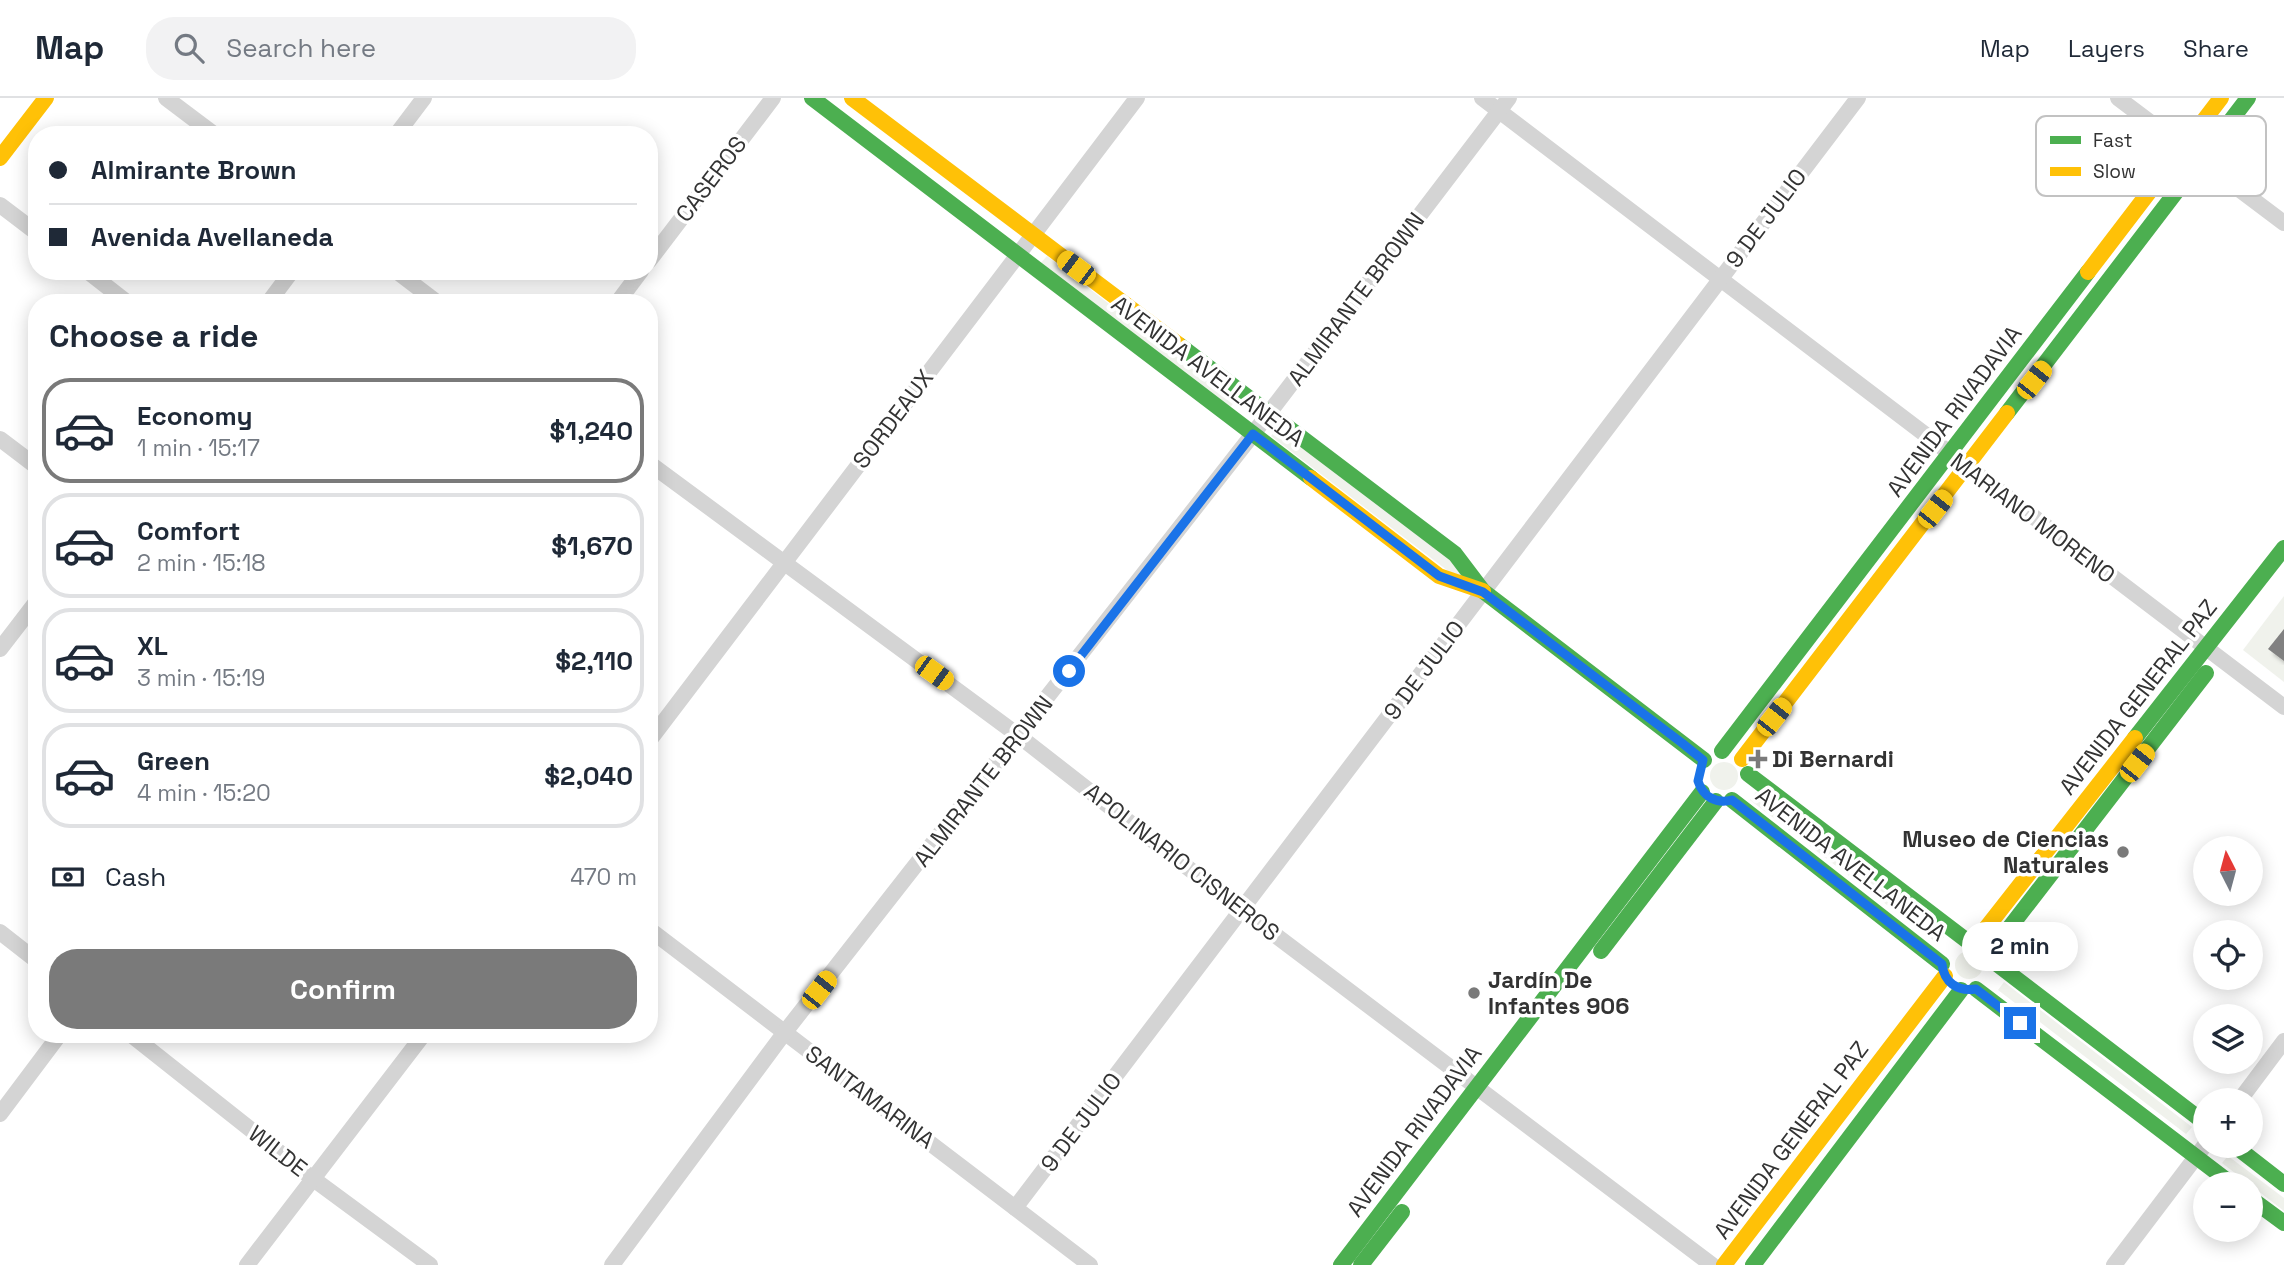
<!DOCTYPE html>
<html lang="en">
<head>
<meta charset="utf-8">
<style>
  :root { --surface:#fff; --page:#f2f2f3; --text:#1f2937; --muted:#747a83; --line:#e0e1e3; --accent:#7a7a7a }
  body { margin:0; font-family:"Space Grotesk",sans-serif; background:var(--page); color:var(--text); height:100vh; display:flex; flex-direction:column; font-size:26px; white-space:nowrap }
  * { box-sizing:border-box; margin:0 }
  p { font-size:23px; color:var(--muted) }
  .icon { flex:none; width:38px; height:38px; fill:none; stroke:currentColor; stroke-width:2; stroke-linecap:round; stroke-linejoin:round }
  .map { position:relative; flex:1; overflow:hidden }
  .side { position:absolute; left:28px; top:196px; width:630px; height:749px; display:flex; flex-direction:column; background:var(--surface); border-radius:28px; box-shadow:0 4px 18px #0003 }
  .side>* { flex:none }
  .banner { position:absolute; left:28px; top:28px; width:630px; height:154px; border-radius:28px; box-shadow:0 4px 18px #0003; display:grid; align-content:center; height:154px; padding:0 21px; background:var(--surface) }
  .needle { width:46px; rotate:354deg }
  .controls { position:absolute; left:2193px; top:738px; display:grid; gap:14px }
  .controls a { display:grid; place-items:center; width:70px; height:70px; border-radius:50%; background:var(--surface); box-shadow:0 4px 18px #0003; font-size:35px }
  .end { position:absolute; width:32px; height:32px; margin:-16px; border:9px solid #1a73e8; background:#fff; box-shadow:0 0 0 4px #fff }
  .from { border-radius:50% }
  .bubble { position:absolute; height:49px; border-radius:24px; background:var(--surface); box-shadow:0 4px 18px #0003; font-size:23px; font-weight:800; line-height:49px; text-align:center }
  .car { position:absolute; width:21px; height:42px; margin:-21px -10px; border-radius:9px; box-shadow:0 0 5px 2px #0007; background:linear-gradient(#f5c518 24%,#345 0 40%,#f5c518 0 76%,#345 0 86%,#f5c518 0) }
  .banner b { display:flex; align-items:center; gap:24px; height:66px; font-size:26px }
  .banner b+b { border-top:2px solid var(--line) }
  .banner i { width:18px; height:18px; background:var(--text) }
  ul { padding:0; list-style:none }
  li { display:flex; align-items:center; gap:21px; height:105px; margin:0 14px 10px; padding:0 7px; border:4px solid var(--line); border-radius:28px }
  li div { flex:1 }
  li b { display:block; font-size:26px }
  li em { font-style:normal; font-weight:800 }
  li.current { border-color:var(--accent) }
  li>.icon { width:63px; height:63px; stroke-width:1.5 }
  h2 { padding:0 21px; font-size:32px; line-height:84px }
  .pay { display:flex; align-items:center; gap:18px; height:77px; padding:0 21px; font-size:26px }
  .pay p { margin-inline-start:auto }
  .action { display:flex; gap:14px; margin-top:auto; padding:14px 21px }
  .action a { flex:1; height:80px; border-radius:28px; background:var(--accent); color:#fff; font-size:28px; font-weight:800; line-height:80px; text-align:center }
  header { display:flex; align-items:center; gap:42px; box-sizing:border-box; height:98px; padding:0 35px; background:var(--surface); border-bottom:2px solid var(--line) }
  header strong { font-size:33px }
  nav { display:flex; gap:38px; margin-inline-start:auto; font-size:24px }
  .search { width:490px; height:63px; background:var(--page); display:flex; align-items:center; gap:18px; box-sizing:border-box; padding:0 24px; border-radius:28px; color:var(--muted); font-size:26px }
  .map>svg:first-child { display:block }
  .green { fill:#f0f2ec }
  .building { fill:#818181; filter:url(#shadow) }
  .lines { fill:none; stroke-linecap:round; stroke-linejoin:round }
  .street { stroke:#d4d4d4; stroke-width:16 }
  .fast { stroke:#4caf50; stroke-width:16 }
  .slow { stroke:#ffc107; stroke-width:16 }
  .route { stroke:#1a73e8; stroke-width:9 }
  .poi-dot { fill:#7a7a7a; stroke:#fff; stroke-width:2.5 }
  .labels { text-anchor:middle; stroke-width:7; stroke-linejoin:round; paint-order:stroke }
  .street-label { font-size:23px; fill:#333; stroke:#fff }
  .poi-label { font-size:23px; font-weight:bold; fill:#333; stroke:#fff; text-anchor:start }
  .key { fill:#fff; stroke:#c2c2c2; stroke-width:2 }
  .key-label { font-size:19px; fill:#333 }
</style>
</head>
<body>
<header>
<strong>Map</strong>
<div class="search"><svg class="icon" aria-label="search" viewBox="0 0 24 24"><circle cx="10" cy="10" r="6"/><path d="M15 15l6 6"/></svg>Search here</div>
<nav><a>Map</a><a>Layers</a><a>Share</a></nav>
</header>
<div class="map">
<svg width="2284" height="1167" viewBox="0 0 2284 1167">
  <defs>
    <filter id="shadow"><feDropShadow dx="5" dy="5" stdDeviation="2" flood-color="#0004"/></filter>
  </defs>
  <rect width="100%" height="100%" fill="#fff"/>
  <g class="green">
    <path d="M 1047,158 L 1235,303 L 1229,311 L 1040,166 Z"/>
    <path d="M 1277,330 L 1466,474 L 1460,482 L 1271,338 Z"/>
    <path d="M 2284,498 L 2284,584 L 2243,552 Z"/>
    <circle cx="1724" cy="678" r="14"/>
    <path d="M 1756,694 L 1944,839 L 1938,846 L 1750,702 Z"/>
    <circle cx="1969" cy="867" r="14"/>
    <path d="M 2004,884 L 2192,1029 L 2186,1036 L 1998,892 Z"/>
    <path d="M 2228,1058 L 2284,1100 L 2284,1113 L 2222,1065 Z"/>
  </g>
  <path class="building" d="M 2284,531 L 2284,563 L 2268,551 Z"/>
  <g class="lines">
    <g class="street">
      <path d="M 166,0 L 215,37"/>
      <path d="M 1482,0 L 2284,609"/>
      <path d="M 2118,0 L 2284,125"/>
      <path d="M 396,37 L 424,0"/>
      <path d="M 0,107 L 37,135"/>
      <path d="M 649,163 L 773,0"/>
      <path d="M 87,173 L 128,205"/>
      <path d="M 396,173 L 438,205"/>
      <path d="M 268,205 L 292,173"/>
      <path d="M 617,205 L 641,173"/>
      <path d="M 0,341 L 37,369"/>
      <path d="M 649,365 L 1019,638 L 1242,812 L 1712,1167"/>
      <path d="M 0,551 L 37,503"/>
      <path d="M 649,643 L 1137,0"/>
      <path d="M 649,831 L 1090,1167"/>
      <path d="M 0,834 L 37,863"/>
      <path d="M 130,936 L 312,1080 L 430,1167"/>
      <path d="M 2239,1003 L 2284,943"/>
      <path d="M 0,1016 L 60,936"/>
      <path d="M 1015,1110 L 1858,0"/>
      <path d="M 247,1167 L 424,936"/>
      <path d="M 612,1167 L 785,934 L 1253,336 L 1509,0"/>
      <path d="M 2114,1167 L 2205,1047"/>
    </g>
    <g class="fast">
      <path d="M 812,0 L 1311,380"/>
      <path d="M 1179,247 L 1455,456 L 1483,493 L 1704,662"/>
      <path d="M 2007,315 L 2248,0"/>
      <path d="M 2135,640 L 2284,450"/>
      <path d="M 1722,653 L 2088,174"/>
      <path d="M 1748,676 L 1966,842"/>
      <path d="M 1732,702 L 1942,866"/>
      <path d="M 1601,853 L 1716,703"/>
      <path d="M 1990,855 L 2206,575"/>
      <path d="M 1993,863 L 2205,1025"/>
      <path d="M 1976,891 L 2233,1087"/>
      <path d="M 2235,1048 L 2284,1086"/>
      <path d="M 2250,1100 L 2284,1125"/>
      <path d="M 1341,1167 L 1702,694"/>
      <path d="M 1361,1167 L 1402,1114"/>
      <path d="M 1753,1167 L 1961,892"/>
    </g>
    <g class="slow">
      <path d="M 852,0 L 1179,247"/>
      <path d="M 0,60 L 46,0"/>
      <path d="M 2088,174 L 2221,0"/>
      <path d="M 1311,380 L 1439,478 L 1483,493"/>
      <path d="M 1742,661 L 2007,315"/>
      <path d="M 1976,843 L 2135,640"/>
      <path d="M 1724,1167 L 1945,878"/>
    </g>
  </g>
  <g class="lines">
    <path class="route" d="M 1069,573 L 1253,336 L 1439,478 L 1483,494 L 1682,645 L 1703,662 L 1698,683 C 1703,699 1716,706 1732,702 L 1942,866 C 1944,884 1957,894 1976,891 L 2020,925"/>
  </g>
  <g class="poi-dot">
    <path d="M1754.5 650.5h7v7h7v7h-7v7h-7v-7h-7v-7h7z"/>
    <circle cx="2123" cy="754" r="7"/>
    <circle cx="1474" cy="895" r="7"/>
  </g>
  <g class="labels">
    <g class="street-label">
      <text transform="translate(711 81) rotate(-53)" y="8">CASEROS</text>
      <text transform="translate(1766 120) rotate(-53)" y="8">9 DE JULIO</text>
      <text transform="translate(1356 201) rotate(-53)" y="8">ALMIRANTE BROWN</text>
      <text transform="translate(1208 273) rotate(37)" y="8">AVENIDA AVELLANEDA</text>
      <text transform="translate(1954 313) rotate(-53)" y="8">AVENIDA RIVADAVIA</text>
      <text transform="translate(893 321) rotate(-53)" y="8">SORDEAUX</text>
      <text transform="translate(2033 420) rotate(37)" y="8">MARIANO MORENO</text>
      <text transform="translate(1424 572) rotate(-53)" y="8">9 DE JULIO</text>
      <text transform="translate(2138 599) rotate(-52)" y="8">AVENIDA GENERAL PAZ</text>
      <text transform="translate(983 683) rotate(-52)" y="8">ALMIRANTE BROWN</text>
      <text transform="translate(1182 764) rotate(38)" y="8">APOLINARIO CISNEROS</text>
      <text transform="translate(1851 766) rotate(38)" y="8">AVENIDA AVELLANEDA</text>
      <text transform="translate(870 999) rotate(37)" y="8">SANTAMARINA</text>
      <text transform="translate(1081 1024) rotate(-53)" y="8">9 DE JULIO</text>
      <text transform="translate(1414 1033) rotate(-53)" y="8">AVENIDA RIVADAVIA</text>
      <text transform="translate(1791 1042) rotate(-53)" y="8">AVENIDA GENERAL PAZ</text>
      <text transform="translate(278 1053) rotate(38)" y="8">WILDE</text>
    </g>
    <g class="poi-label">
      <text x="1772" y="669">Di Bernardi</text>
      <text x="2109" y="749" text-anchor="end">Museo de Ciencias<tspan x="2109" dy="26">Naturales</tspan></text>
      <text x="1488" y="890">Jardín De<tspan x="1488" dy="26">Infantes 906</tspan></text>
    </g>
  </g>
  <rect x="2036" y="18" width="230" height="80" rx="10" class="key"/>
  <rect x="2050" y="38" width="31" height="8" fill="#4caf50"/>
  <rect x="2050" y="69" width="31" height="9" fill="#ffc107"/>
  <g class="key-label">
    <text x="2093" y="49">Fast</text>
    <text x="2093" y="80">Slow</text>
  </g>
</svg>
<div class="controls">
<a><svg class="needle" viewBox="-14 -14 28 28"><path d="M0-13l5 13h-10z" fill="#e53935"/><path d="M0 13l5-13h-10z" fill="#747a83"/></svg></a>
<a><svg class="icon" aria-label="locate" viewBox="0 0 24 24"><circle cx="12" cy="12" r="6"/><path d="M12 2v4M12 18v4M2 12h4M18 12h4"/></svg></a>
<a><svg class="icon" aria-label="layers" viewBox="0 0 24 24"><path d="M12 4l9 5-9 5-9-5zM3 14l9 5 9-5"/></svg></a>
<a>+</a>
<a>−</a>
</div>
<i class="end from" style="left:1069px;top:573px"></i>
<i class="end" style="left:2020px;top:925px"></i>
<div class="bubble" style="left:1962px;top:824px;width:116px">2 min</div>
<i class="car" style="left:1076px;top:170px;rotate:307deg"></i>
<i class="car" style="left:2034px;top:282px;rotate:38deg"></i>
<i class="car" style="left:1935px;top:411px;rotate:38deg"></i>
<i class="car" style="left:934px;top:575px;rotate:126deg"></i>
<i class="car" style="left:1774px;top:619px;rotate:38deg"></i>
<i class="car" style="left:2137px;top:665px;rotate:38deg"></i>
<i class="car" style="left:819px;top:892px;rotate:38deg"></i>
<div class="banner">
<b><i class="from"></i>Almirante Brown</b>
<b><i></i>Avenida Avellaneda</b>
</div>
<section class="side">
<h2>Choose a ride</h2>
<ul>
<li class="current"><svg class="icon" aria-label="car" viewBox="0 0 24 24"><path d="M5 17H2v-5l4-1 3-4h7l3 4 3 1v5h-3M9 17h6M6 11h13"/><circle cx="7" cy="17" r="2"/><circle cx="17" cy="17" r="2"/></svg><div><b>Economy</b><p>1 min · 15:17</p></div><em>$1,240</em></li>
<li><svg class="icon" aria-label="car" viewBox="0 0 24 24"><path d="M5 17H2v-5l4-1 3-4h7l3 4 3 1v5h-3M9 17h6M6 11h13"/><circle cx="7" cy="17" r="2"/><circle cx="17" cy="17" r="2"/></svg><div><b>Comfort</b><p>2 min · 15:18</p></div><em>$1,670</em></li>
<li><svg class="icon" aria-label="car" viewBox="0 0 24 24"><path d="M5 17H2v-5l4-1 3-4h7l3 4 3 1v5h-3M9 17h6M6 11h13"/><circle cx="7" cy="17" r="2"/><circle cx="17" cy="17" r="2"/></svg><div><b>XL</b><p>3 min · 15:19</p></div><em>$2,110</em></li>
<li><svg class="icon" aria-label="car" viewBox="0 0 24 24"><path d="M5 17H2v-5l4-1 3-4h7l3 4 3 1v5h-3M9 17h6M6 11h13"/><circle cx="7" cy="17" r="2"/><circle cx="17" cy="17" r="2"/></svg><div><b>Green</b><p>4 min · 15:20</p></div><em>$2,040</em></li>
</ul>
<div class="pay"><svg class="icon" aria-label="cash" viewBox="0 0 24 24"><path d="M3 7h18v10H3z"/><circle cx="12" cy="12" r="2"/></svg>Cash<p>470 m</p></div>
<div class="action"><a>Confirm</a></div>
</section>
</div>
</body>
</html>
